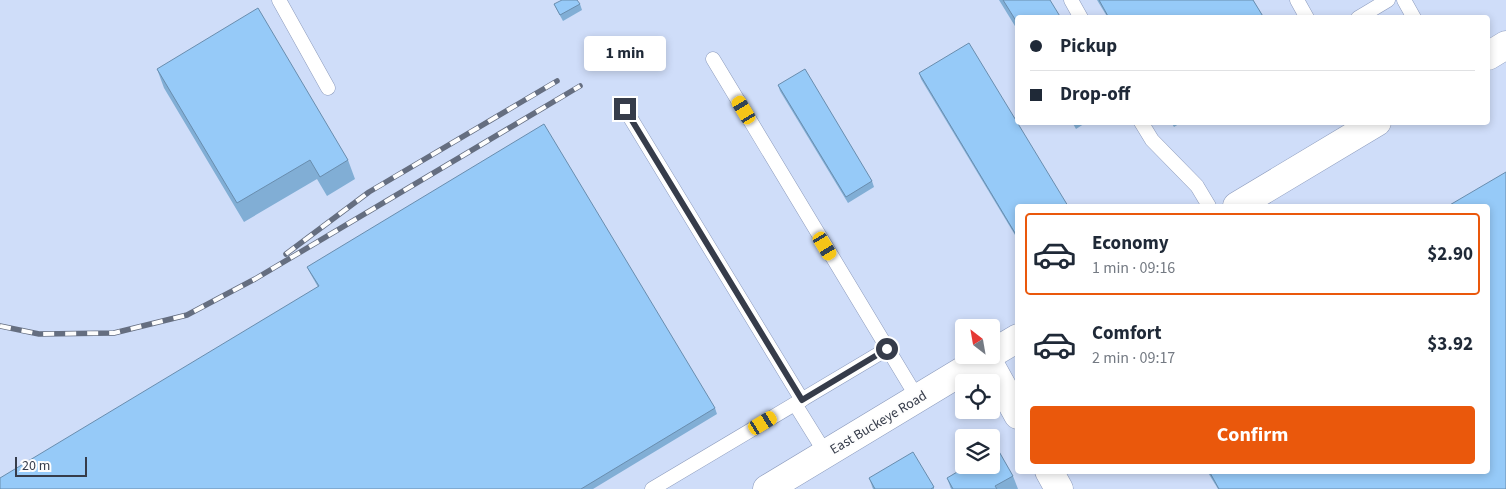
<!DOCTYPE html>
<html lang="en">
<head>
<meta charset="utf-8">
<style>
  :root { --surface:#fff; --page:#f6f6f7; --text:#1f2937; --muted:#747a83; --line:#e0e1e3; --accent:#ea580c }
  body { margin:0; font-family:"Source Sans 3",sans-serif; background:var(--page); color:var(--text); height:100vh; display:flex; flex-direction:column; font-size:19px; white-space:nowrap }
  * { box-sizing:border-box; margin:0 }
  p { font-size:16px; color:var(--muted) }
  .icon { flex:none; width:28px; height:28px; fill:none; stroke:currentColor; stroke-width:2; stroke-linecap:round; stroke-linejoin:round }
  .map { position:relative; flex:1; overflow:hidden }
  .details { position:absolute; left:1015px; top:204px; width:475px; height:270px; display:flex; flex-direction:column; background:var(--surface); border-radius:5px; box-shadow:0 2px 8px #0003 }
  .details>* { flex:none }
  .guide { position:absolute; left:1015px; top:15px; width:475px; height:110px; border-radius:5px; box-shadow:0 2px 8px #0003; display:grid; align-content:center; height:110px; padding:0 15px; background:var(--surface) }
  .needle { width:32px; rotate:329deg }
  .fabs { position:absolute; left:955px; top:319px; display:grid; gap:10px }
  .fabs a { display:grid; place-items:center; width:45px; height:45px; border-radius:5px; background:var(--surface); box-shadow:0 2px 8px #0003; font-size:25px }
  .scale { position:absolute; left:15px; bottom:12px; width:72px; box-sizing:border-box; padding-left:5px; border:2px solid #363c4a; border-top:0; font-size:14px; line-height:18px; white-space:nowrap; color:#363c4a; -webkit-text-stroke:4px #fdfdfd; paint-order:stroke }
  .end { position:absolute; width:22px; height:22px; margin:-11px; border:6px solid #363c4a; background:#fff; box-shadow:0 0 0 2px #fff }
  .from { border-radius:50% }
  .bubble { position:absolute; height:35px; border-radius:5px; background:var(--surface); box-shadow:0 2px 8px #0003; font-size:16px; font-weight:700; line-height:35px; text-align:center }
  .car { position:absolute; width:15px; height:30px; margin:-15px -8px; border-radius:6px; box-shadow:0 0 4px 1px #0007; background:linear-gradient(#f5c518 24%,#345 0 40%,#f5c518 0 76%,#345 0 86%,#f5c518 0) }
  .guide b { display:flex; align-items:center; gap:18px; height:48px; font-size:19px }
  .guide b+b { border-top:1px solid var(--line) }
  .guide i { width:12px; height:12px; background:var(--text) }
  ul { padding:9px 0 0; list-style:none }
  li { display:flex; align-items:center; gap:15px; height:82px; margin:0 10px 8px; padding:0 5px; border:2px solid transparent; border-radius:5px }
  li div { flex:1 }
  li b { display:block; font-size:19px }
  li em { font-style:normal; font-weight:700 }
  li.active { border-color:var(--accent) }
  li>.icon { width:45px; height:45px; stroke-width:1.5 }
  .primary-button { display:flex; gap:10px; margin-top:auto; padding:10px 15px }
  .primary-button a { flex:1; height:58px; border-radius:5px; background:var(--accent); color:#fff; font-size:20px; font-weight:700; line-height:58px; text-align:center }
  .map>svg:first-child { display:block }
  .lines { fill:none; stroke-linecap:round; stroke-linejoin:round }
  .lane-casing { stroke:#8c9bbd; stroke-width:15 }
  .street-casing { stroke:#8c9bbd; stroke-width:29 }
  .secondary-casing { stroke:#8c9bbd; stroke-width:29 }
  .lane { stroke:#fff; stroke-width:14 }
  .street { stroke:#fff; stroke-width:28 }
  .secondary { stroke:#fff; stroke-width:28 }
  .rail-casing { stroke:#656e80; stroke-width:5.5 }
  .rail { stroke:#fdfdfd; stroke-width:4; stroke-dasharray:11; stroke-linecap:butt }
  .wall { fill:#81aed5 }
  .building { fill:#96caf8; stroke:#698dae }
  .route { stroke:#363c4a; stroke-width:6 }
  .labels { text-anchor:middle; stroke-width:4; stroke-linejoin:round; paint-order:stroke }
  .street-label { font-size:14px; fill:#363c4a; stroke:#fdfdfd }
</style>
</head>
<body>
<div class="map">
<svg width="1506" height="489" viewBox="0 0 1506 489">
  <rect width="100%" height="100%" fill="#cfddf9"/>
  <g class="lines">
    <defs>
      <g id="lane">
        <path d="M 279,0 L 328,88"/>
        <path d="M 1071,0 L 1081,18"/>
        <path d="M 1297,0 L 1307,18"/>
        <path d="M 1404,0 L 1414,18"/>
        <path d="M 1358,18 L 1388,0"/>
        <path d="M 713,59 L 918,399"/>
        <path d="M 625,109 L 802,400"/>
        <path d="M 1141,122 L 1152,140 L 1197,186 L 1209,206"/>
        <path d="M 795,404 L 826,454"/>
        <path d="M 652,489 L 887,349"/>
      </g>
      <g id="street">
        <path d="M 986,357 L 1018,415"/>
        <path d="M 1049,471 L 1059,489"/>
      </g>
      <g id="secondary">
        <path d="M 1488,56 L 1506,45"/>
        <path d="M 1237,206 L 1377,122"/>
        <path d="M 991,354 L 1018,338"/>
        <path d="M 767,489 L 989,355"/>
      </g>
    </defs>
    <use href="#lane" class="lane-casing"/>
    <use href="#street" class="street-casing"/>
    <use href="#secondary" class="secondary-casing"/>
    <use href="#lane" class="lane"/>
    <use href="#street" class="street"/>
    <use href="#secondary" class="secondary"/>
    <defs>
      <g id="rail">
        <path d="M 286,254 L 369,192 L 557,81"/>
        <path d="M 0,326 L 39,334 L 114,333 L 187,315 L 255,279 L 580,86"/>
      </g>
    </defs>
    <use href="#rail" class="rail-casing"/>
    <use href="#rail" class="rail"/>
  </g>
  <g class="wall">
    <path d="M 999,0 L 1050,0 L 1018,18 L 1018,31 Z"/>
    <path d="M 1097,0 L 1253,0 L 1264,18 L 1108,18 Z"/>
    <path d="M 554,4 L 580,4 L 582,10 L 563,21 L 557,10 Z"/>
    <path d="M 157,69 L 348,160 L 355,179 L 327,196 L 317,179 L 244,222 L 164,88 Z"/>
    <path d="M 919,73 L 1018,206 L 1018,240 L 921,79 Z"/>
    <path d="M 778,85 L 872,181 L 874,187 L 848,203 L 780,91 Z"/>
    <path d="M 1072,122 L 1087,122 L 1076,129 Z"/>
    <path d="M 1171,122 L 1182,122 L 1174,127 Z"/>
    <path d="M 307,267 L 715,408 L 717,414 L 593,489 L 0,489 L 318,287 L 310,273 Z"/>
    <path d="M 1207,471 L 1488,471 L 1506,489 L 1218,489 Z"/>
    <path d="M 1013,476 L 1018,489 L 951,489 L 947,478 Z"/>
    <path d="M 869,478 L 934,487 L 934,489 L 873,489 Z"/>
  </g>
  <g class="building">
    <path d="M 562,0 L 577,0 L 580,4 L 560,15 L 554,4 Z"/>
    <path d="M 1003,0 L 1050,0 L 1061,18 L 1018,18 L 1018,24 Z"/>
    <path d="M 1099,0 L 1253,0 L 1264,18 L 1109,18 Z"/>
    <path d="M 258,8 L 348,160 L 320,177 L 310,160 L 237,203 L 157,69 Z"/>
    <path d="M 969,43 L 1068,206 L 1018,206 L 1018,238 L 919,73 Z"/>
    <path d="M 805,69 L 872,181 L 846,197 L 778,85 Z"/>
    <path d="M 544,124 L 715,408 L 581,489 L 0,489 L 0,478 L 319,286 L 307,267 Z"/>
    <path d="M 1506,172 L 1506,489 L 1219,489 L 1209,471 L 1488,471 L 1488,206 L 1448,206 Z"/>
    <path d="M 997,448 L 1013,476 L 995,486 L 997,489 L 953,489 L 947,478 L 969,465 L 991,465 L 991,452 Z"/>
    <path d="M 913,452 L 934,487 L 931,489 L 875,489 L 869,478 Z"/>
  </g>
  <g class="lines">
    <path class="route" d="M 625,109 L 802,400 L 887,349"/>
  </g>
  <g class="labels">
    <g class="street-label">
      <text transform="translate(878 422) rotate(-31)" y="5">East Buckeye Road</text>
    </g>
  </g>
</svg>
<div class="fabs">
<a><svg class="needle" viewBox="-14 -14 28 28"><path d="M0-13l5 13h-10z" fill="#e53935"/><path d="M0 13l5-13h-10z" fill="#747a83"/></svg></a>
<a><svg class="icon" aria-label="locate" viewBox="0 0 24 24"><circle cx="12" cy="12" r="6"/><path d="M12 2v4M12 18v4M2 12h4M18 12h4"/></svg></a>
<a><svg class="icon" aria-label="layers" viewBox="0 0 24 24"><path d="M12 4l9 5-9 5-9-5zM3 14l9 5 9-5"/></svg></a>
</div>
<div class="scale">20 m</div>
<i class="end from" style="left:887px;top:349px"></i>
<i class="end" style="left:625px;top:109px"></i>
<div class="bubble" style="left:584px;top:36px;width:82px">1 min</div>
<i class="car" style="left:744px;top:110px;rotate:329deg"></i>
<i class="car" style="left:825px;top:246px;rotate:149deg"></i>
<i class="car" style="left:763px;top:423px;rotate:59deg"></i>
<div class="guide">
<b><i class="from"></i>Pickup</b>
<b><i></i>Drop-off</b>
</div>
<section class="details">
<ul>
<li class="active"><svg class="icon" aria-label="car" viewBox="0 0 24 24"><path d="M5 17H2v-5l4-1 3-4h7l3 4 3 1v5h-3M9 17h6M6 11h13"/><circle cx="7" cy="17" r="2"/><circle cx="17" cy="17" r="2"/></svg><div><b>Economy</b><p>1 min · 09:16</p></div><em>$2.90</em></li>
<li><svg class="icon" aria-label="car" viewBox="0 0 24 24"><path d="M5 17H2v-5l4-1 3-4h7l3 4 3 1v5h-3M9 17h6M6 11h13"/><circle cx="7" cy="17" r="2"/><circle cx="17" cy="17" r="2"/></svg><div><b>Comfort</b><p>2 min · 09:17</p></div><em>$3.92</em></li>
</ul>
<div class="primary-button"><a>Confirm</a></div>
</section>
</div>
</body>
</html>
